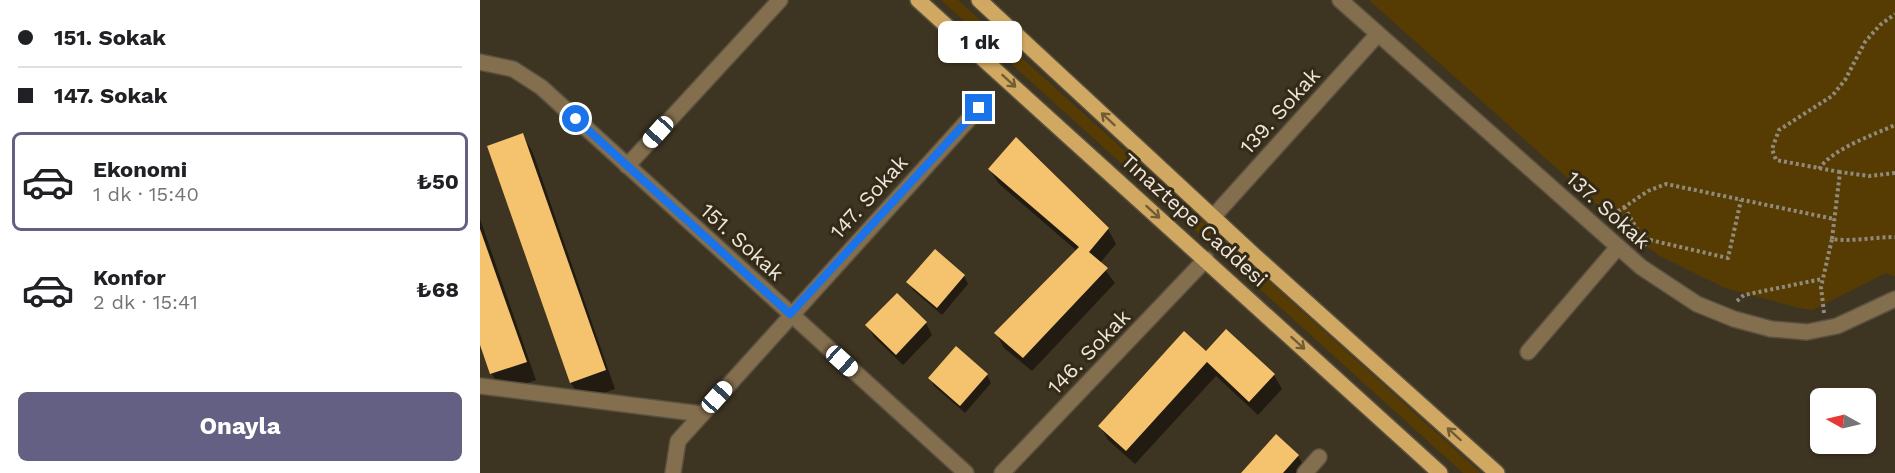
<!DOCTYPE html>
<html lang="tr">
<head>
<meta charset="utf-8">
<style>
  :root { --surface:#fff; --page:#f2f2f2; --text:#202124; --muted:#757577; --line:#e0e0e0; --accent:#646083 }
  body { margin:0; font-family:"Work Sans",sans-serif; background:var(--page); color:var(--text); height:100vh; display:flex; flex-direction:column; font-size:22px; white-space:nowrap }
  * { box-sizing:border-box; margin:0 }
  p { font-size:20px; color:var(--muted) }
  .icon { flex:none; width:33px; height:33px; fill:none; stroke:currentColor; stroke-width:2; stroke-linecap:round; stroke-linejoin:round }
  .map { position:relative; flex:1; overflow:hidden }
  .panel { display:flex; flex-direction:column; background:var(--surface); width:480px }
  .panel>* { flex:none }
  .top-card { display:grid; align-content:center; height:132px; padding:0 18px; background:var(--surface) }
  .needle { width:39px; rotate:278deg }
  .controls { position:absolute; left:1330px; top:388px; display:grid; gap:12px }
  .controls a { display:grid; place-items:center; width:66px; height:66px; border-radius:9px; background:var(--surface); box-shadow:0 2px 4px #0004; font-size:30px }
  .end { position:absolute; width:27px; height:27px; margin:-14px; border:8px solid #1a73e8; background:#fff; box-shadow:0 0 0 3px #fff }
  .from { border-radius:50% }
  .bubble { position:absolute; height:42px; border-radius:9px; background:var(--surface); box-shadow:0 2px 4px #0004; font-size:20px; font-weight:700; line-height:42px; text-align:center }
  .car { position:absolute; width:18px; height:36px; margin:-18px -9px; border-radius:8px; box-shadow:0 0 4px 2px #0007; background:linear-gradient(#fff 24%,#345 0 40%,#fff 0 76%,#345 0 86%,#fff 0) }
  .top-card b { display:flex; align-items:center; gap:21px; height:57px; font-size:22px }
  .top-card b+b { border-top:2px solid var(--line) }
  .top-card i { width:15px; height:15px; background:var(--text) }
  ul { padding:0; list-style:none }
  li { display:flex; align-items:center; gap:18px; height:99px; margin:0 12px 9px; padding:0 6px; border:3px solid transparent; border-radius:9px }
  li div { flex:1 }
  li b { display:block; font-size:22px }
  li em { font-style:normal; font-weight:700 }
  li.selected { border-color:var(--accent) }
  li>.icon { width:54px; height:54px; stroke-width:1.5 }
  .button { display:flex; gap:12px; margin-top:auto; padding:12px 18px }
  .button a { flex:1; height:69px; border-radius:9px; background:var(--accent); color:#fff; font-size:24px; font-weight:700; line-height:69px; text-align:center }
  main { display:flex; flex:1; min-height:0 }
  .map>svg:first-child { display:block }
  .green { fill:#563c03 }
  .shadow { fill:#0007 }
  .building { fill:#f5c36d }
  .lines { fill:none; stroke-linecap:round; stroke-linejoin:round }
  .minor-casing { stroke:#5a5040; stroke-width:18 }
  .major-casing { stroke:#5a5040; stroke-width:18 }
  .path { stroke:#928a7b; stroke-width:4; stroke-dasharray:3 3; stroke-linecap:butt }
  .minor { stroke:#836f4e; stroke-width:15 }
  .major { stroke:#d0a861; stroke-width:15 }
  .oneway { stroke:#725c35 }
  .route { stroke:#1a73e8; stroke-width:8 }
  .labels { text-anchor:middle; stroke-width:6; stroke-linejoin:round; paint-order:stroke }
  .street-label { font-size:21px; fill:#ede6db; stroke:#342a18 }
</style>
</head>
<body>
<main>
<section class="panel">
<div class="top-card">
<b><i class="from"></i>151. Sokak</b>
<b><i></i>147. Sokak</b>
</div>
<ul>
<li class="selected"><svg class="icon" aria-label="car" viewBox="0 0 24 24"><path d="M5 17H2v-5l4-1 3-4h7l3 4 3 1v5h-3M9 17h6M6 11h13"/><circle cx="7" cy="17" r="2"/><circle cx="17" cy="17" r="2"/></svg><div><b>Ekonomi</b><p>1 dk · 15:40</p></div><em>₺50</em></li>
<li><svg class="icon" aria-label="car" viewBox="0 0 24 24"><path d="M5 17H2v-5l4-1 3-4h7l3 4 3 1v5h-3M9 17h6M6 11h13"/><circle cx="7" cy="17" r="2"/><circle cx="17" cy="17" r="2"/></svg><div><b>Konfor</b><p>2 dk · 15:41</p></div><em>₺68</em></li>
</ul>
<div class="button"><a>Onayla</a></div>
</section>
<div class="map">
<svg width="1415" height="473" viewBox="0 0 1415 473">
  <rect width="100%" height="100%" fill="#3e3422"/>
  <g class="green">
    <path d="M 461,0 L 478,0 L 1001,473 L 983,473 Z"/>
    <path d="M 889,0 L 1415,0 L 1415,277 L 1406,273 L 1332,310 L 1319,308 L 1245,288 L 1180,256 L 1151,235 Z"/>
  </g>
  <g class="shadow">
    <path d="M 43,135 L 53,153 L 135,389 L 102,401 L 91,383 L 9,147 Z"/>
    <path d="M 510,170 L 628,229 L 636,244 L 620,263 L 635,283 L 552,371 L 524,348 L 516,333 L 597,251 L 519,184 Z"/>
    <path d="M 0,219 L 56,380 L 22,392 L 12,374 L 0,341 Z"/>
    <path d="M 484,276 L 488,284 L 462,315 L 433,290 L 428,282 Z"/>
    <path d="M 446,323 L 452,335 L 423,365 L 394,337 L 387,325 Z"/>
    <path d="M 726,354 L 794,375 L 802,389 L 778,415 L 736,376 L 655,464 L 628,440 L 620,426 Z"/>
    <path d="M 507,375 L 511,383 L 485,413 L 454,386 L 450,378 Z"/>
    <path d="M 818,456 L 828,473 L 763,473 Z"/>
  </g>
  <g class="building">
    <path d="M 43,133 L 126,370 L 90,383 L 7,146 Z"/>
    <path d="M 536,137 L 629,228 L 609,252 L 628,268 L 543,358 L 514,333 L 599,247 L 508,169 Z"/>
    <path d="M 0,229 L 47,362 L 10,374 L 0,345 Z"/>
    <path d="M 455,249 L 485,275 L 457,308 L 426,282 Z"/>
    <path d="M 417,293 L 447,322 L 416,355 L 385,325 Z"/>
    <path d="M 746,329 L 795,374 L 769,402 L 727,362 L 646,451 L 618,426 L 704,331 L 726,351 Z"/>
    <path d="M 476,346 L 508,374 L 480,406 L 448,378 Z"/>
    <path d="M 796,434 L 819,455 L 803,473 L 761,473 Z"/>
  </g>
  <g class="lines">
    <defs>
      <g id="minor">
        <path d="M 860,0 L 1161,267 L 1217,304 L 1254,319 L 1291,329 L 1327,332 L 1357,326 L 1415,299"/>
        <path d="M 0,62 L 33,69 L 61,87 L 486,473"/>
        <path d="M 147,166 L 300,0"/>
        <path d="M 733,217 L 898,34"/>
        <path d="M 1048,352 L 1138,247"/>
        <path d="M 0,386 L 222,414"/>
        <path d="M 193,473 L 198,441 L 499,108"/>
        <path d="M 522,473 L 726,259"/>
        <path d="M 825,473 L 839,457"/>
      </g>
      <g id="major">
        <path d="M 438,0 L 960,473"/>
        <path d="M 499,0 L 774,255 L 1017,473"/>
      </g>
    </defs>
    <use href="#minor" class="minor-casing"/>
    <use href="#major" class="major-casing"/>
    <g class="path">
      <path d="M 1339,169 C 1352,149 1393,135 1415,125"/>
      <path d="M 1360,172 L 1296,160 L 1292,149 L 1299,130 L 1352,96 L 1365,80 L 1385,42 L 1400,25 L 1415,14"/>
      <path d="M 1144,207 L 1160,234 L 1170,240 L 1162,247"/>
      <path d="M 1128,218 L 1168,191 L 1186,184 L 1354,219"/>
      <path d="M 1352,239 L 1360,172 L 1389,176 L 1415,173"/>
      <path d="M 1170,240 L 1248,258 L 1261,200"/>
      <path d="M 1257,301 L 1264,295 L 1342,279"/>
      <path d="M 1344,313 L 1341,287 L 1352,239 C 1372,242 1394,237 1415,237"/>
    </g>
    <use href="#minor" class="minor"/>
    <use href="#major" class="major"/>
  </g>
  <defs><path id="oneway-shaft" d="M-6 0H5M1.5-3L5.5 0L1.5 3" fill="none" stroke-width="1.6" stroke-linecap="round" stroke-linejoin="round" transform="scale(1.5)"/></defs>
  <g class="oneway">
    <use href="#oneway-shaft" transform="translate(529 81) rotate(42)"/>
    <use href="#oneway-shaft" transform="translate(628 119) rotate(-137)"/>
    <use href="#oneway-shaft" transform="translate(673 212) rotate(42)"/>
    <use href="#oneway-shaft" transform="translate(818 343) rotate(42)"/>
    <use href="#oneway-shaft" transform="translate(974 434) rotate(-138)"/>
  </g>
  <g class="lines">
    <path class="route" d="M 96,119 L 310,314 L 499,108"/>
  </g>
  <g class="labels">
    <g class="street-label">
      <text transform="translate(800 111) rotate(-48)" y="7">139. Sokak</text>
      <text transform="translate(389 197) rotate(-48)" y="7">147. Sokak</text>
      <text transform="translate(1128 210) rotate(42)" y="7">137. Sokak</text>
      <text transform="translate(714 220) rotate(42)" y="7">Tınaztepe Caddesi</text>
      <text transform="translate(262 242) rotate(42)" y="7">151. Sokak</text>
      <text transform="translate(609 352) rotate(-46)" y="7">146. Sokak</text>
    </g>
  </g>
</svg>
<div class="controls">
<a><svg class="needle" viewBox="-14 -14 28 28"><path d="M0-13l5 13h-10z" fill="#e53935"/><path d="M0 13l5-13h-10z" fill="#757577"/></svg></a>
</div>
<i class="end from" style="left:96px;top:119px"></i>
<i class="end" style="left:499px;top:108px"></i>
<div class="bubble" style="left:458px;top:21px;width:84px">1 dk</div>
<i class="car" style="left:178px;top:132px;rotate:222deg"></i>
<i class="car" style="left:362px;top:361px;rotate:132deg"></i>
<i class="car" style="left:237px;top:397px;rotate:42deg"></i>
</div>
</main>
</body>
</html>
